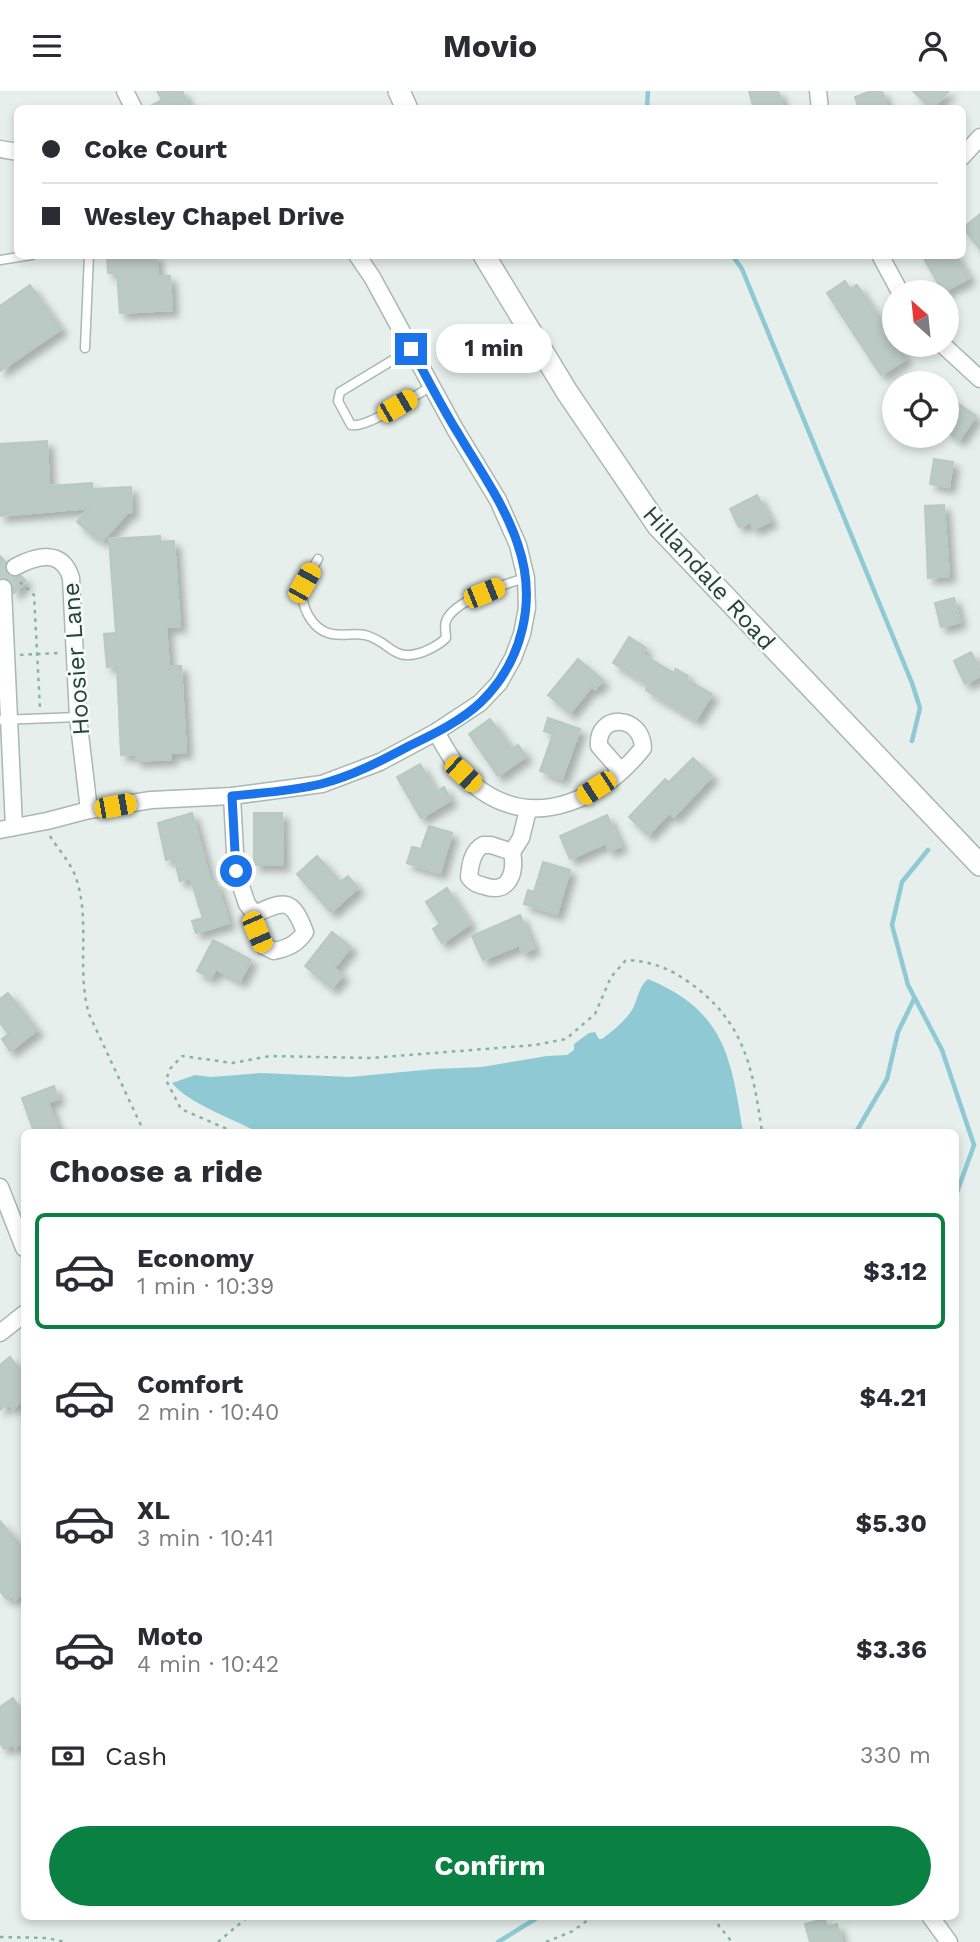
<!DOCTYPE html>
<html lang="en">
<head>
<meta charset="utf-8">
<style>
  :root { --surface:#fff; --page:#f2f2f3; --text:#2b2b33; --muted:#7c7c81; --line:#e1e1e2; --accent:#0b8043 }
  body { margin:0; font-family:"Work Sans",sans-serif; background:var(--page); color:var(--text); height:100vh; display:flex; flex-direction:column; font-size:26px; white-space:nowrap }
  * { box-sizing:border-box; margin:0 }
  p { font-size:23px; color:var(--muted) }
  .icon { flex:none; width:38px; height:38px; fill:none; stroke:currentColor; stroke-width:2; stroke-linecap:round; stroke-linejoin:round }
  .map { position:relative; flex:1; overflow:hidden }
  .drawer { position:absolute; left:21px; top:1038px; width:938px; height:791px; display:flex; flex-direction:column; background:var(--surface); border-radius:10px; box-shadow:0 4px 10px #0003 }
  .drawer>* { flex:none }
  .guide { position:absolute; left:14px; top:14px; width:952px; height:154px; border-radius:10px; box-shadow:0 4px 10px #0003; display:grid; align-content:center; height:154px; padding:0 28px; background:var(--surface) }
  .needle { width:46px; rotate:333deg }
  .tools { position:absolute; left:882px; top:189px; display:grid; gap:14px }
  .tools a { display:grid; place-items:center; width:77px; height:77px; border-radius:50%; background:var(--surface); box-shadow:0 4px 10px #0003; font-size:35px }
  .end { position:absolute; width:32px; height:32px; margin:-16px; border:9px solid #1a73e8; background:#fff; box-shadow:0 0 0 4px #fff }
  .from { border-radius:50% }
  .bubble { position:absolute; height:49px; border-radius:24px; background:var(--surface); box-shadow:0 4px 10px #0003; font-size:23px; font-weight:700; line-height:49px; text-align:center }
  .car { position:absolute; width:21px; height:42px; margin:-21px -10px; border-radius:9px; box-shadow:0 0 5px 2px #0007; background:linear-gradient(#f5c518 24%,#345 0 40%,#f5c518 0 76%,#345 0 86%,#f5c518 0) }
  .guide b { display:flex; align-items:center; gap:24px; height:66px; font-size:26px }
  .guide b+b { border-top:2px solid var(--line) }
  .guide i { width:18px; height:18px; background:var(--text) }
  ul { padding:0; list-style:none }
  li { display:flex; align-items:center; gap:21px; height:116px; margin:0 14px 10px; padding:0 14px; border:4px solid transparent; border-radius:10px }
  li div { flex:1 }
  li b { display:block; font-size:26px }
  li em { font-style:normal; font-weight:700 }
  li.active { border-color:var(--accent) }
  li>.icon { width:63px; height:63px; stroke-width:1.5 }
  h2 { padding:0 28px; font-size:32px; line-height:84px }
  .pay { display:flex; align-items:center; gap:18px; height:77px; padding:0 28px; font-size:26px }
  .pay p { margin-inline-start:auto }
  .button { display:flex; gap:14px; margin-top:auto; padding:14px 28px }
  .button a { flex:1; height:80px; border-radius:42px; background:var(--accent); color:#fff; font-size:28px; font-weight:700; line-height:80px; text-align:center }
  header { display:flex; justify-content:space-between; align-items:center; height:91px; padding:0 28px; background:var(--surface); font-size:32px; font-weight:700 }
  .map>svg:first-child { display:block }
  .water { fill:#8ec9d4 }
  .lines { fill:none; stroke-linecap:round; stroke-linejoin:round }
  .stream { stroke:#8ec9d4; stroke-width:4.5 }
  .building { fill:#bbcac4; stroke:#b8c9c2; stroke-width:2; filter:url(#shadow) }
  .minor-tunnel { stroke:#bfccc8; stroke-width:16; stroke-dasharray:16 8; stroke-linecap:butt }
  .service-casing { stroke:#a8b8b2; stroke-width:11 }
  .minor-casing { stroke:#a8b8b2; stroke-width:19 }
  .tertiary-casing { stroke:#a8b8b2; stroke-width:24 }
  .path { stroke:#86b3a5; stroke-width:2.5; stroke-dasharray:3.5 5; stroke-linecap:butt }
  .service { stroke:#fff; stroke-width:8 }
  .minor { stroke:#fff; stroke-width:16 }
  .tertiary { stroke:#fff; stroke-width:21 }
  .route { stroke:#1a73e8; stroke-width:9 }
  .labels { text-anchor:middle; stroke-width:5; stroke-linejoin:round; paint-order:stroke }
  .street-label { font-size:24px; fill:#24423a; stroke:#f7fbf9 }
</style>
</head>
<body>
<header><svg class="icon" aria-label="menu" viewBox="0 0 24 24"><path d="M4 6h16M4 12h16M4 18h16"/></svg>Movio<svg class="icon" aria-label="person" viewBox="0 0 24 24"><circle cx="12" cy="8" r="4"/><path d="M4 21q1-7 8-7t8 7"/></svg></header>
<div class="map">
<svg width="980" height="1851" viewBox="0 0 980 1851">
  <defs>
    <filter id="shadow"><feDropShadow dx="6" dy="6" stdDeviation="3.5" flood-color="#0004"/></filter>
  </defs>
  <rect width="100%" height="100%" fill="#e6efeb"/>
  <path class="water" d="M 648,888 C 725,920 731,966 743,1041 L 257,1041 C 232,1027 189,1013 172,992 L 195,984 L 211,986 L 261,982 L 350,986 L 434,978 L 482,976 L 547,965 L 567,964 L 574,959 L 574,953 L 589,942 L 595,941 L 599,948 L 602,948 C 614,939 624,931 632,919 C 638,909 638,896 648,888 Z"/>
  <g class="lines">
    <g class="stream">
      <path d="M 647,18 L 648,0"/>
      <path d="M 732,164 L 742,178 L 912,592 L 920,617 L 912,650"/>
      <path d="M 928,759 L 902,791 L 892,834 L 908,894 L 942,959 L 974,1054 L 956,1104"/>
      <path d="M 856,1041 L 887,988 L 898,941 L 914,908"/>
      <path d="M 498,1851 L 540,1825"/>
    </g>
  </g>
  <g class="building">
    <path d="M 157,0 L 182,0 L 191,18 L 145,18 L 162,9 Z"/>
    <path d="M 749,0 L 778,0 L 784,18 L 754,18 Z"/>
    <path d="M 871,0 L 882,0 L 888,18 L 859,18 L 855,6 Z"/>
    <path d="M 913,0 L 949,0 L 932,18 Z"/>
    <path d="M 980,123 L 980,158 L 963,137 Z"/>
    <path d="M 107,164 L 156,164 L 158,185 L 170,185 L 172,219 L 120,222 L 117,182 L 108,182 Z"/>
    <path d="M 922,164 L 956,164 L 969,187 L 943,201 Z"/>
    <path d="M 845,190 L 850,198 L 857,194 L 894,250 L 894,254 L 897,254 L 906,268 L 881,284 L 827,202 Z"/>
    <path d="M 30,194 L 61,238 L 0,280 L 0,215 Z"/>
    <path d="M 947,305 L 976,325 L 959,349 L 947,341 Z"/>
    <path d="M 47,350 L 49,395 L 92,392 L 92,398 L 131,396 L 132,421 L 127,422 L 102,450 L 94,443 L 93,445 L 77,431 L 89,417 L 0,425 L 0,353 Z"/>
    <path d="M 934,368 L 953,371 L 949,396 L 930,393 Z"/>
    <path d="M 757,404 L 771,430 L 754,438 L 750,431 L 739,436 L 730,418 Z"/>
    <path d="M 944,414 L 949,485 L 928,487 L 925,415 Z"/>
    <path d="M 160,445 L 160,451 L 174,450 L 180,535 L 166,536 L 169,575 L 181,575 L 186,661 L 171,662 L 171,668 L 136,670 L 136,663 L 121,664 L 117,575 L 107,576 L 104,543 L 116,542 L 109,448 Z"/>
    <path d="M 0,465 L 6,471 L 5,480 L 9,484 L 15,486 L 21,485 L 26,490 L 14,502 L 11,491 L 7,487 L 0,487 Z"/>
    <path d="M 954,507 L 960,531 L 941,536 L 935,512 Z"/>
    <path d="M 629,546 L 646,557 L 642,563 L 674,582 L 676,578 L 688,585 L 686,588 L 712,603 L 696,629 L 646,599 L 649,594 L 613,572 Z"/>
    <path d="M 971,561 L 980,579 L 980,585 L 965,593 L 954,570 Z"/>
    <path d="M 578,568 L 603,589 L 595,598 L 592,595 L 570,622 L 548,604 Z"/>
    <path d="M 548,627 L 580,638 L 562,688 L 540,680 L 553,643 L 544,640 Z"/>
    <path d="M 490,628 L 512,658 L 518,654 L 526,665 L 498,685 L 469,643 Z"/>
    <path d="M 693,667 L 712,685 L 674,726 L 669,722 L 648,744 L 629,726 L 665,688 L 669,691 Z"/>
    <path d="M 420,673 L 436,701 L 444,696 L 451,709 L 421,727 L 397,686 Z"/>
    <path d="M 192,722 L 211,792 L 216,791 L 229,832 L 196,842 L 192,830 L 203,827 L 190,787 L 180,790 L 174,767 L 166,769 L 158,732 Z"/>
    <path d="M 254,722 L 282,722 L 283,774 L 254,774 Z"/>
    <path d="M 607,724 L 621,755 L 609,760 L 606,752 L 570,768 L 560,745 Z"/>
    <path d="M 429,735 L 452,742 L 440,782 L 407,772 L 412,756 L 421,758 Z"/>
    <path d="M 317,765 L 340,791 L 348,785 L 358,797 L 331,821 L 297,783 Z"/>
    <path d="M 543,771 L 570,779 L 557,823 L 524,813 L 528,799 L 534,801 Z"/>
    <path d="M 447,797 L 470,833 L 442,852 L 433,838 L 440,833 L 426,811 Z"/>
    <path d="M 520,824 L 534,857 L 523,862 L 519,854 L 483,869 L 472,845 Z"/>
    <path d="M 332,841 L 351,856 L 334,877 L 343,884 L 332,897 L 305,875 Z"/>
    <path d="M 213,849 L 251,869 L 240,890 L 216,878 L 211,887 L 197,880 Z"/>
    <path d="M 8,902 L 37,939 L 10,960 L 2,948 L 9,943 L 0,932 L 0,908 Z"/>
    <path d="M 54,995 L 58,1008 L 48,1011 L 59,1041 L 34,1041 L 22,1007 Z"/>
    <path d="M 10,1266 L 24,1284 L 24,1308 L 13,1318 L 8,1312 L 0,1319 L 0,1274 Z"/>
    <path d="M 0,1430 L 24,1459 L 24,1500 L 15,1509 L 11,1504 L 7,1508 L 0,1500 Z"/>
    <path d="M 13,1607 L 24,1625 L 20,1627 L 24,1635 L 24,1651 L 15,1657 L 12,1653 L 4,1658 L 0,1652 L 0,1616 Z"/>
    <path d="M 825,1828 L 827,1836 L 837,1833 L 842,1851 L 810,1851 L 805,1833 Z"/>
  </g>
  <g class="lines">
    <path class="minor-tunnel" d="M 3,497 L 6,483 L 15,476"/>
    <defs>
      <g id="service">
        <path d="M 0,169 L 32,164"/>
        <path d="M 85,257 L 89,164"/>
        <path d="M 411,258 L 340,301 L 338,310 L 351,334 C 367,338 415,304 432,295"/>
        <path d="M 318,468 C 314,475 308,483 305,491 C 297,511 311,539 332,543 C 343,545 354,542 365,544 C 392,551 392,572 423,561 C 433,557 439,554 446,547 C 446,542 444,534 446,530 C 453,510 507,492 526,487"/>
        <path d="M 0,629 L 78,626"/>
      </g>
      <g id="minor">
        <path d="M 125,0 L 134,18"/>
        <path d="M 818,0 L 820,18"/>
        <path d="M 0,58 L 18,61"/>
        <path d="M 962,66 L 980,46"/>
        <path d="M 880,164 L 900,201"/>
        <path d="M 943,254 L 980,288"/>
        <path d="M 15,476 C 36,465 62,457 71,487 L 78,626 L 89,719"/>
        <path d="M 3,497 L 14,736"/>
        <path d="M 436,641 C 448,662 461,686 482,700 C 539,739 604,706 643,657 C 642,623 596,622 599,655 L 620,679"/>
        <path d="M 232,705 L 236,780 L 247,813 L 255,823 L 254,832 L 264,855 L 274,860 C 288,857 297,853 305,841 C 292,807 285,809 255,823"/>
        <path d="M 0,739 L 47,730 L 89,719 L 151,709 L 232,705 L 322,693 L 380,671 L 436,641 L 480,612 L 499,592 L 513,567 L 522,543 L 527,517 L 526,487 L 518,454 L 498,409 L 455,338 L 372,186 L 357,164"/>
        <path d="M 483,754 L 491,754 L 512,761 C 516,782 509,804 484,795 C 477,793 473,792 469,786 C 470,774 472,760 483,754 Z"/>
        <path d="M 512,761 L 521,747 L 528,719"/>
        <path d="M 0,1096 L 24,1157"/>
        <path d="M 0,1242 L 24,1223"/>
        <path d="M 930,1825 L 949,1851"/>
      </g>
      <g id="tertiary">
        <path d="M 399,0 L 407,18"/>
        <path d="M 484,164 L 567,301 L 658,435 L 980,774"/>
      </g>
    </defs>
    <use href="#service" class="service-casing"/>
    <use href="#minor" class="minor-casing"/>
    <use href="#tertiary" class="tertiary-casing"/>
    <g class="path">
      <path d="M 20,491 L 34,504 L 40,618"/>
      <path d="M 20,564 L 58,562"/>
      <path d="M 50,745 C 58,758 71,772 76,787 C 91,830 76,879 89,923 L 144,1041"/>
      <path d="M 234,1041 L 181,1018 L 166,989 L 170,978 L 182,965 L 233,972 L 270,965 L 371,967 L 535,954 L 566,948 L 595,923 L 611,886 L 626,869 C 651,870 671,878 690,892 C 745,931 753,979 762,1041"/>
      <path d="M 715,1825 L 719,1835 L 732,1851"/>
      <path d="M 0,1846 L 47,1847 L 65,1851"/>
      <path d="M 218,1851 L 249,1825"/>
      <path d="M 546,1851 L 573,1840 L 593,1825"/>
    </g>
    <use href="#service" class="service"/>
    <use href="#minor" class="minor"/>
    <use href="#tertiary" class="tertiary"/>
  </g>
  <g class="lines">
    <path class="route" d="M 236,780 L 232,705 C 261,702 292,700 321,693 C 352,685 381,670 409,655 C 434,643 461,630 481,611 C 523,570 537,509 518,454 C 505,414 479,378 458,342 C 441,315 427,286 411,258"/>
  </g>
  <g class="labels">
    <g class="street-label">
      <text transform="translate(709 487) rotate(48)" y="8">Hillandale Road</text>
      <text transform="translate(76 568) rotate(-94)" y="8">Hoosier Lane</text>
    </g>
  </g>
</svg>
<div class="tools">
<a><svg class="needle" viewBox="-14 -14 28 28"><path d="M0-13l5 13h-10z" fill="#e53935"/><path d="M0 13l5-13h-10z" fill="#7c7c81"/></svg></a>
<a><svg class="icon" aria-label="locate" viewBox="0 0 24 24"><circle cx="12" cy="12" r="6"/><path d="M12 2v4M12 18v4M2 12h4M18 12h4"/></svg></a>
</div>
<i class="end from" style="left:236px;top:780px"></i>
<i class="end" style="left:411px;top:258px"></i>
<div class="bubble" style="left:436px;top:233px;width:116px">1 min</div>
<i class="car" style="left:397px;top:315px;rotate:60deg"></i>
<i class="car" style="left:304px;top:492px;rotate:29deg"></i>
<i class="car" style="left:484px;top:502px;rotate:68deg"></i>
<i class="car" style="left:463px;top:683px;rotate:133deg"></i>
<i class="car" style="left:596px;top:697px;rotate:237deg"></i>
<i class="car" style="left:115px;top:715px;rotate:80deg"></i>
<i class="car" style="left:257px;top:841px;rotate:157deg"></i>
<div class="guide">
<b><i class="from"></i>Coke Court</b>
<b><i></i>Wesley Chapel Drive</b>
</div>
<section class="drawer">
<h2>Choose a ride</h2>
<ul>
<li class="active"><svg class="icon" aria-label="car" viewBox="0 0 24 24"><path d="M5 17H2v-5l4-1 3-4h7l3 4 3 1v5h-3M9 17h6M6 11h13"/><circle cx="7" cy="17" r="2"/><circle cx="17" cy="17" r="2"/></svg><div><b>Economy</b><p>1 min · 10:39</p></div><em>$3.12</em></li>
<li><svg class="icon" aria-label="car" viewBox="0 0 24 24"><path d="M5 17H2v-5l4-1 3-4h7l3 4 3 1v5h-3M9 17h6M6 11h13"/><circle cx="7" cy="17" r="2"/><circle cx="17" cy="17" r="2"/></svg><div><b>Comfort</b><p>2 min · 10:40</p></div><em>$4.21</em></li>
<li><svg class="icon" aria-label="car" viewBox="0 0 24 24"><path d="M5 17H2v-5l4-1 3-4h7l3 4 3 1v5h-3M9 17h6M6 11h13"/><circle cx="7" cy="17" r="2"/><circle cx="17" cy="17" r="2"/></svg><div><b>XL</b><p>3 min · 10:41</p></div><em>$5.30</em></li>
<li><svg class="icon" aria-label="car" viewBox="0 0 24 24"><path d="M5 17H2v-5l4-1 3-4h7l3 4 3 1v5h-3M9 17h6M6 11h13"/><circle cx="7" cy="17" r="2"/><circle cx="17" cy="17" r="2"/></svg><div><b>Moto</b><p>4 min · 10:42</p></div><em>$3.36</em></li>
</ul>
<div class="pay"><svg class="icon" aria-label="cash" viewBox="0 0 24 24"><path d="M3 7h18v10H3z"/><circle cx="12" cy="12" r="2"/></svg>Cash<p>330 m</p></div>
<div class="button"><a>Confirm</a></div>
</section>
</div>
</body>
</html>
